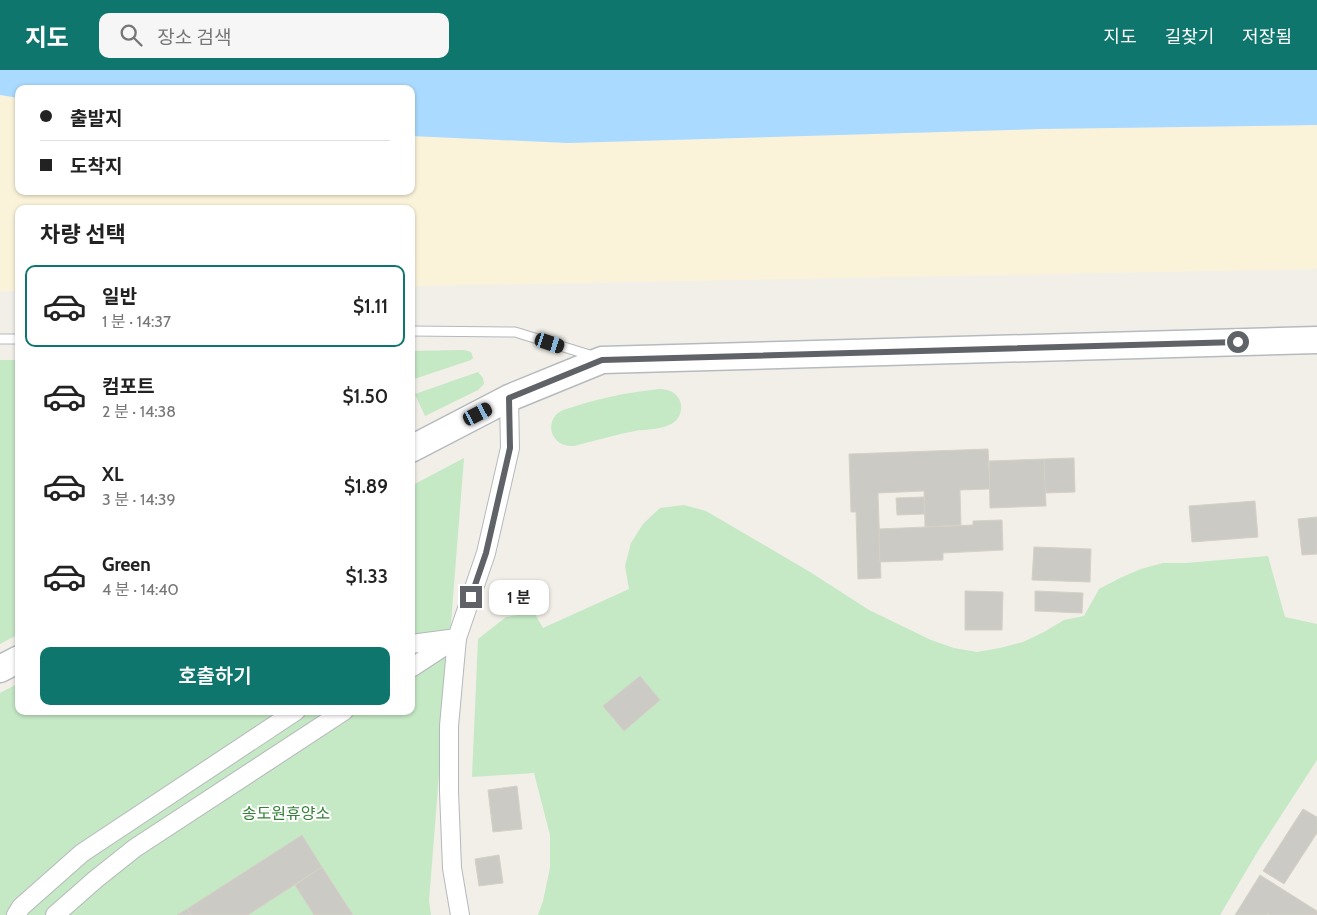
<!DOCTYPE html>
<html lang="ko">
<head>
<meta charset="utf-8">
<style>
  :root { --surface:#fff; --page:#f6f6f6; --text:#222; --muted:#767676; --line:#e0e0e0; --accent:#0f766e }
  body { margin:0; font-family:Cabin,"Noto Sans KR",sans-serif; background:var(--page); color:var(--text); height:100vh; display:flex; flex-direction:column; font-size:19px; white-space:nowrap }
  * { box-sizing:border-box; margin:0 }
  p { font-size:16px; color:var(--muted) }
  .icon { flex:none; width:28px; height:28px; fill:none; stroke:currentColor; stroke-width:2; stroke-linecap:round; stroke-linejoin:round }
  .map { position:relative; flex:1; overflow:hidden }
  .drawer { position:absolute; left:15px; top:135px; width:400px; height:510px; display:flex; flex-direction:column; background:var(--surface); border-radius:10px; box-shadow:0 1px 4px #0004 }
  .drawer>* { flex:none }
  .hud { position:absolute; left:15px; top:15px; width:400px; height:110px; border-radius:10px; box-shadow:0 1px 4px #0004; display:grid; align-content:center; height:110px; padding:0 25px; background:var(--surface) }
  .end { position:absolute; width:22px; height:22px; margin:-11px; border:6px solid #5f6368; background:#fff; box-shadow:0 0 0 2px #fff }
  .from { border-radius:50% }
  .bubble { position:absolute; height:35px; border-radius:10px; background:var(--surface); box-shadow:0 1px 4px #0004; font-size:16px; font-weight:600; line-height:35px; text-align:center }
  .car { position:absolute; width:15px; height:30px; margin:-15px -8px; border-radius:6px; box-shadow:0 0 4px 1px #0007; background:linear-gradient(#222 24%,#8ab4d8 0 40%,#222 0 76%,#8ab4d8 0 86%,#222 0) }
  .hud b { display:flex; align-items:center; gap:18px; height:48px; font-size:19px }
  .hud b+b { border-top:1px solid var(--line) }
  .hud i { width:12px; height:12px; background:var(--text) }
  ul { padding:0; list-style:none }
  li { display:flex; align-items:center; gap:15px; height:82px; margin:0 10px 8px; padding:0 15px; border:2px solid transparent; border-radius:10px }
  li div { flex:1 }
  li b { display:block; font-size:19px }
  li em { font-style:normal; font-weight:600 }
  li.selected { border-color:var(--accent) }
  li>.icon { width:45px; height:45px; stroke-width:1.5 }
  h2 { padding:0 25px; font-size:22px; line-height:60px }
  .cta { display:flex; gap:10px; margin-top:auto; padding:10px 25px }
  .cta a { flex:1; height:58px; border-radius:10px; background:var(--accent); color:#fff; font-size:20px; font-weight:600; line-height:58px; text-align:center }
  header { display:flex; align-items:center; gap:30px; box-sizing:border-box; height:70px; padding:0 25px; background:var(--accent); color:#fff }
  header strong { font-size:24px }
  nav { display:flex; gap:28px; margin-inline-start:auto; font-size:18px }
  .search { width:350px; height:45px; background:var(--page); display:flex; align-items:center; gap:12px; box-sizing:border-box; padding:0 18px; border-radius:10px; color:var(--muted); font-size:19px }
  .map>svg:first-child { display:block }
  .green { fill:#c5e8c5 }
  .sand { fill:#fbf3d9 }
  .water { fill:#aadaff }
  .building { fill:#cccac5; stroke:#d6d1c6 }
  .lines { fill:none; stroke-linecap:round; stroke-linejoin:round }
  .lane-casing { stroke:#b5b8bc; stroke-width:11 }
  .street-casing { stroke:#b5b8bc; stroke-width:20 }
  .secondary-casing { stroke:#b6babf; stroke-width:29 }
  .lane { stroke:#fff; stroke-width:9 }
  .street { stroke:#fff; stroke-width:18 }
  .secondary { stroke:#fff; stroke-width:26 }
  .route { stroke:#5f6368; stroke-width:6 }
  .labels { text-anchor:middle; stroke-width:4; stroke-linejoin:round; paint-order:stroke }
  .park-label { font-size:16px; fill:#348238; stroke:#fff }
</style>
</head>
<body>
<header>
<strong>지도</strong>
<div class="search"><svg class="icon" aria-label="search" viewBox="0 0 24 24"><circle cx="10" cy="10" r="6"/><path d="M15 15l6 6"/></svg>장소 검색</div>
<nav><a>지도</a><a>길찾기</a><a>저장됨</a></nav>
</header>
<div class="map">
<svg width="1317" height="845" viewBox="0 0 1317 845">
  <rect width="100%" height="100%" fill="#f1efe8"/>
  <g class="green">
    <path d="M 464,280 L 471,282 L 473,288 L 471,290 L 411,310 L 411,281 Z"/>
    <path d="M 0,290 L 19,290 L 19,564 L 0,574 Z"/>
    <path d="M 478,302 L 483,308 L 484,314 L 478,320 L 425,346 L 415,324 Z"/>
    <path d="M 660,319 C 667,320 672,320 677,326 C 684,334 682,347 673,353 C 662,360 646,359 635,361 C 614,365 594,371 574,376 C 566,376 559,375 554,367 C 549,360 551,348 558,343 C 563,339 571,338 576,336 C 604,327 631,322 660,319 Z"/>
    <path d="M 464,388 L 429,831 L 431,845 L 0,845 L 0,623 L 19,613 L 19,641 L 411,641 L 411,416 Z"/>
    <path d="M 684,435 L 706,441 L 810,502 L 869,540 L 931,570 L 954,578 L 977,582 L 1000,578 L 1023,572 L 1044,562 L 1064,550 L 1084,546 L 1099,519 L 1120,508 L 1141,499 L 1163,493 L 1186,493 L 1268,486 L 1285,547 L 1317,554 L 1317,690 L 1258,781 L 1220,845 L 538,845 L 543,831 L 550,798 L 550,765 L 534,703 L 472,707 L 478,569 L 506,547 L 534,542 L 543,558 L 629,519 L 625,496 L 631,473 L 643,454 L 660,438 Z"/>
  </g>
  <path class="sand" d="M 0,25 L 19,28 L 19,121 L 411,121 L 411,66 L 568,73 L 1040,59 L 1317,55 L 1317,199 L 411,216 L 411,139 L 19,139 L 19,221 L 0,221 Z"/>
  <path class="water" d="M 0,0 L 1317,0 L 1317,55 L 1040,59 L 568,73 L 411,66 L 411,19 L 19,19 L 19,28 L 0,25 Z"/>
  <g class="building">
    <path d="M 988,379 L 990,419 L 960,420 L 961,455 L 925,457 L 924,421 L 878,423 L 881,508 L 858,509 L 856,442 L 851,442 L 849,384 Z"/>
    <path d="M 1074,388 L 1075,422 L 1045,423 L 1044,389 Z"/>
    <path d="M 1044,389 L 1046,436 L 990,438 L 989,391 Z"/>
    <path d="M 924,427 L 925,444 L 897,445 L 896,428 Z"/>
    <path d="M 1255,431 L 1258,467 L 1192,472 L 1189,436 Z"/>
    <path d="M 1317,447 L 1317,484 L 1302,485 L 1298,449 Z"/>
    <path d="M 1002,450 L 1003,480 L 943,483 L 943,490 L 880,492 L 879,459 L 973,455 L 973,451 Z"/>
    <path d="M 1034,477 L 1091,479 L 1090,512 L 1032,510 Z"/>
    <path d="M 965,521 L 1003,522 L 1002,560 L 965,560 Z"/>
    <path d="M 1035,521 L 1083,523 L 1082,543 L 1035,541 Z"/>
    <path d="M 640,606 L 660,630 L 624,661 L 603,636 Z"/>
    <path d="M 517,716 L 522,759 L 493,762 L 488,720 Z"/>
    <path d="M 1303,739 L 1317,747 L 1317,763 L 1284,814 L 1263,801 Z"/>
    <path d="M 302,765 L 322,797 L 248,845 L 191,845 L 187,839 Z"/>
    <path d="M 499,785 L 503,813 L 479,816 L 475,789 Z"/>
    <path d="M 322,797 L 353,845 L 314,845 L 295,815 Z"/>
    <path d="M 1260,805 L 1317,841 L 1317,845 L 1269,845 L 1267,844 L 1267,845 L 1235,845 Z"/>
    <path d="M 187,839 L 191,845 L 177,845 Z"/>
  </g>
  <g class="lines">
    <defs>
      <g id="lane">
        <path d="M 411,261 L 515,262 L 593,286"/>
        <path d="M 0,269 L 19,269"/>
      </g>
      <g id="street">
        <path d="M 411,574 L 457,568 L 449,656 L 449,721 L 452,798 L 460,845"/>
        <path d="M 411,598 L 457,568 L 486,483 L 510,378 L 509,328"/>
        <path d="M 16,845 L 21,837 L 82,783 L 296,641"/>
        <path d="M 55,845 L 96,809 L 135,778 L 344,641"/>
      </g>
      <g id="secondary">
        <path d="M 411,379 L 509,328 L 602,290 L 1317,270"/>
        <path d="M 0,599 L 19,589"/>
      </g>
    </defs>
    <use href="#lane" class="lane-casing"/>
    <use href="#street" class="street-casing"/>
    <use href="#secondary" class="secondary-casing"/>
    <use href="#lane" class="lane"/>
    <use href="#street" class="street"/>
    <use href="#secondary" class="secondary"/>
  </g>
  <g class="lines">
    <path class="route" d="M 471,527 L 486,483 L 510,378 L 509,328 L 602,290 L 1238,272"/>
  </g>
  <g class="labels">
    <g class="park-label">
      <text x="286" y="749">송도원휴양소</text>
    </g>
  </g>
</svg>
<i class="end from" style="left:1238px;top:272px"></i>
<i class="end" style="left:471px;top:527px"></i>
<div class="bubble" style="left:489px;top:510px;width:60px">1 분</div>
<i class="car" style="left:550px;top:273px;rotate:108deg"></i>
<i class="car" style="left:478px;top:344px;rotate:63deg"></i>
<div class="hud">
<b><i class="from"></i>출발지</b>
<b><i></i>도착지</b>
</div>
<section class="drawer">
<h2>차량 선택</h2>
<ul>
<li class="selected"><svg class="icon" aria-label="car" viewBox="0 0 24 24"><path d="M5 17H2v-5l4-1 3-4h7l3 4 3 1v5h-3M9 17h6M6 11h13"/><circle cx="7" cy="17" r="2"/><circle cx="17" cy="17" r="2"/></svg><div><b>일반</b><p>1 분 · 14:37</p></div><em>$1.11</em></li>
<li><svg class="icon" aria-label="car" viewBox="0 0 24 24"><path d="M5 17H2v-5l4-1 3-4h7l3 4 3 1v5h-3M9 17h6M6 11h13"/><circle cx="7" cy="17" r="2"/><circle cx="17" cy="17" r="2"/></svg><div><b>컴포트</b><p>2 분 · 14:38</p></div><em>$1.50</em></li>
<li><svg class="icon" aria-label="car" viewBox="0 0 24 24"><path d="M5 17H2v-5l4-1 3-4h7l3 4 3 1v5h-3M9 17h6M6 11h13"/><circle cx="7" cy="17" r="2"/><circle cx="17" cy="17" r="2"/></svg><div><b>XL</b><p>3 분 · 14:39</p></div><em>$1.89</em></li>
<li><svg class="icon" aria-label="car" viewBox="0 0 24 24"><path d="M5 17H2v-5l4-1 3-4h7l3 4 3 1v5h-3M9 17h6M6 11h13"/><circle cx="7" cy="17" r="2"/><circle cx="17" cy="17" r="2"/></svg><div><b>Green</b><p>4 분 · 14:40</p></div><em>$1.33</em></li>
</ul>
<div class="cta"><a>호출하기</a></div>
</section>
</div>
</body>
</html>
